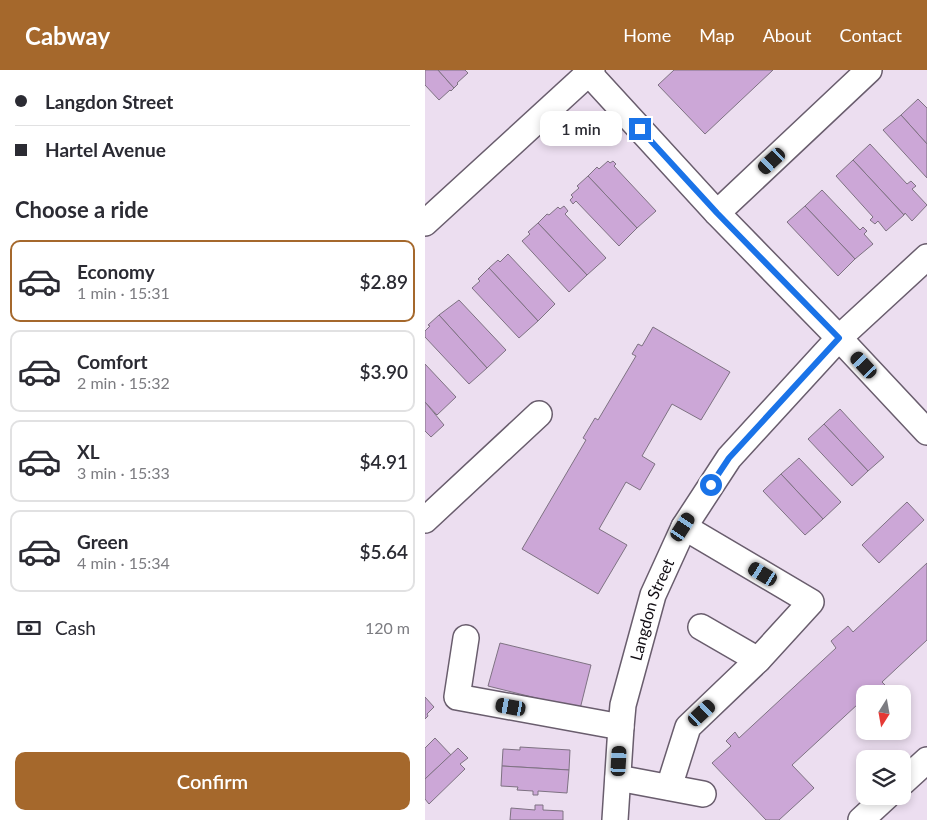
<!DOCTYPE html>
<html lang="en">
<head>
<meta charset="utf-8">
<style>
  :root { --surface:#fff; --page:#f2f2f3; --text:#2b2b33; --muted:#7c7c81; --line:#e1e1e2; --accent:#a5682c }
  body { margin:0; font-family:Lato,sans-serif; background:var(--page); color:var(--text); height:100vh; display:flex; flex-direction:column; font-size:19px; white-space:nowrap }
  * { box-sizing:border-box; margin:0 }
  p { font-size:16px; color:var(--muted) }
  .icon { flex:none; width:28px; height:28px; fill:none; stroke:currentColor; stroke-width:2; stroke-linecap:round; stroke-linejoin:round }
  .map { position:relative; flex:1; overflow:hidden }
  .side { display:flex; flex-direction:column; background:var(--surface); width:425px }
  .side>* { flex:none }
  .guide { display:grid; align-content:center; height:110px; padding:0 15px; background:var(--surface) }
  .needle { width:32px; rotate:191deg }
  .fabs { position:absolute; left:431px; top:615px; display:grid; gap:10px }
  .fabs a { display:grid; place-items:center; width:55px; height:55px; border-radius:10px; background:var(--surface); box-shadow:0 2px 8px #0003; font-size:25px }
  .end { position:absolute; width:22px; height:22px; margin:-11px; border:6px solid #1a73e8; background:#fff; box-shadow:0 0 0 2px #fff }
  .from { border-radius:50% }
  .bubble { position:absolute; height:35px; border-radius:10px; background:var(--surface); box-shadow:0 2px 8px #0003; font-size:16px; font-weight:600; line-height:35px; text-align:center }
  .car { position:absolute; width:15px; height:30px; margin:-15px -8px; border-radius:6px; box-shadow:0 0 4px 1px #0007; background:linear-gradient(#222 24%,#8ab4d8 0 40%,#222 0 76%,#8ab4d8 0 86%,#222 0) }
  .guide b { display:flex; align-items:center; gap:18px; height:48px; font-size:19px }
  .guide b+b { border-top:1px solid var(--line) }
  .guide i { width:12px; height:12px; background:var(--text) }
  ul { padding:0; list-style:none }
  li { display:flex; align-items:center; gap:15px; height:82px; margin:0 10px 8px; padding:0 5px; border:2px solid var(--line); border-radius:10px }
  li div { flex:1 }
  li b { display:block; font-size:19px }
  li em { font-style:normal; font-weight:600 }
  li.active { border-color:var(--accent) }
  li>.icon { width:45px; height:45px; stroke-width:1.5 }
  h2 { padding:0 15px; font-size:22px; line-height:60px }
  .pay { display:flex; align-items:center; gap:12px; height:55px; padding:0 15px; font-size:19px }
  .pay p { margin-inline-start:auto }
  .button { display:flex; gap:10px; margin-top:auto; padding:10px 15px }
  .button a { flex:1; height:58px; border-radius:10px; background:var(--accent); color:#fff; font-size:20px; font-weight:600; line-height:58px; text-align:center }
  header { display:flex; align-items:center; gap:30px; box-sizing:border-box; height:70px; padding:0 25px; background:var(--accent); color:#fff }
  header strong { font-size:24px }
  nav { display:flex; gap:28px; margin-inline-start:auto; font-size:18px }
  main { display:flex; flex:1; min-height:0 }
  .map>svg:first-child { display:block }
  .building { fill:#cca7d7; stroke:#7e7282 }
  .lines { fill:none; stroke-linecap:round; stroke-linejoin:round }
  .minor-casing { stroke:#695d6d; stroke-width:28 }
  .minor { stroke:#fff; stroke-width:25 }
  .route { stroke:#1a73e8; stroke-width:6 }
  .labels { text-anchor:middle; stroke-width:4; stroke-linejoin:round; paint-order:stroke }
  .street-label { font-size:16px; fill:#120e14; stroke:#f9ebfe }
</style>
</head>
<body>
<header>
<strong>Cabway</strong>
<nav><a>Home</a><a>Map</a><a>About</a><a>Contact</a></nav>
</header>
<main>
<section class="side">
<div class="guide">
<b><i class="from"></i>Langdon Street</b>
<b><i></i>Hartel Avenue</b>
</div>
<h2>Choose a ride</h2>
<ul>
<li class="active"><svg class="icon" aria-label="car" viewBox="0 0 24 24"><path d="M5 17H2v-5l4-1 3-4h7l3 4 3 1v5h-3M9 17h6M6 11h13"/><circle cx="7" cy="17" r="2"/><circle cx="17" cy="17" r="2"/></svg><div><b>Economy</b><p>1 min · 15:31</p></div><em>$2.89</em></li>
<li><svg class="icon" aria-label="car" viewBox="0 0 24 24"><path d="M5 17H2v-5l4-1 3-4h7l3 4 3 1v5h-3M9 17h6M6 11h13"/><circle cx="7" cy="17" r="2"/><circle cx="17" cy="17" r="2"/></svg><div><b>Comfort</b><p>2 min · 15:32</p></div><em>$3.90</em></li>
<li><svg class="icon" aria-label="car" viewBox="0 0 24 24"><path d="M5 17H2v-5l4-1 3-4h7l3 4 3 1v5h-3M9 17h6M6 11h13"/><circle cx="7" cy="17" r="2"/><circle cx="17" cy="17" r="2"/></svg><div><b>XL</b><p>3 min · 15:33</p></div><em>$4.91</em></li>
<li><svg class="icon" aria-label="car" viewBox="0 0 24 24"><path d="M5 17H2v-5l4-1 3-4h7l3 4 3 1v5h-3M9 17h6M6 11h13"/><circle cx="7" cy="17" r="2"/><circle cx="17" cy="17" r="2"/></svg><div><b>Green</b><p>4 min · 15:34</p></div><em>$5.64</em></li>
</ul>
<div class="pay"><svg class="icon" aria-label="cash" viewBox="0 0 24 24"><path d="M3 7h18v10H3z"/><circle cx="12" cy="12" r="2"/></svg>Cash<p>120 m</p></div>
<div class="button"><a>Confirm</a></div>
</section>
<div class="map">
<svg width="502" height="750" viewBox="0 0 502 750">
  <rect width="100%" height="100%" fill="#ecdef0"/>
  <g class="building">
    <path d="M 0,0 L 13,0 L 29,18 L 26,21 L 25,20 L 14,30 L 0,15 Z"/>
    <path d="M 13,0 L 40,0 L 43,3 L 32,13 L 33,14 L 29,18 Z"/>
    <path d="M 249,0 L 348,0 L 280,64 L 233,15 Z"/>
    <path d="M 493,29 L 502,38 L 502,74 L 476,45 Z"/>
    <path d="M 476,45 L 502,74 L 502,108 L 458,60 Z"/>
    <path d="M 445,74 L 482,114 L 486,111 L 491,116 L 487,119 L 502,135 L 487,151 L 480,143 L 479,145 L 428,90 Z"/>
    <path d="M 428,90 L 479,145 L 461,161 L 453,151 L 450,154 L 445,150 L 448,147 L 411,106 Z"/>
    <path d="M 183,91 L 185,93 L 188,91 L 191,94 L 189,96 L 231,141 L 212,158 L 163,106 L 172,97 L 174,99 Z"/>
    <path d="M 163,106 L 212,158 L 194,176 L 151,131 L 148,134 L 145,130 L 148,127 L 146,125 L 154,118 L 152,116 Z"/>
    <path d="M 397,120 L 435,160 L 438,157 L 442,161 L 439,164 L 448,174 L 430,189 L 380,136 Z"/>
    <path d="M 139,136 L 143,141 L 140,144 L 181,188 L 162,205 L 113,153 L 122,144 L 124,145 L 133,137 L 135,139 Z"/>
    <path d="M 380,136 L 430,189 L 413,206 L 362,152 Z"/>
    <path d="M 113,153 L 162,205 L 144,222 L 97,171 L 105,164 L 103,162 Z"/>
    <path d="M 83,184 L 130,234 L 113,251 L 64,198 L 73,190 L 75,192 Z"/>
    <path d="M 64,198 L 113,251 L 94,268 L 47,218 L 55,211 L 53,209 Z"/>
    <path d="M 34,230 L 81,280 L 62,298 L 14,245 Z"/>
    <path d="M 14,245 L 62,298 L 44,314 L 0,267 L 0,261 L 5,256 L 3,255 Z"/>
    <path d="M 228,257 L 305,302 L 276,350 L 247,334 L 217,386 L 230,394 L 215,420 L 201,412 L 174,459 L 202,475 L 173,524 L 97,479 L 161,370 L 158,368 L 170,348 L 173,350 L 211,286 L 207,284 L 213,274 L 217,276 Z"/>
    <path d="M 0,294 L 31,327 L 12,345 L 0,332 Z"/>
    <path d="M 0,332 L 19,355 L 6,367 L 0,361 Z"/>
    <path d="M 415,339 L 459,387 L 443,401 L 399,354 Z"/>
    <path d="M 399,354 L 443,401 L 427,416 L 383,369 Z"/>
    <path d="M 374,388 L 416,432 L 398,449 L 356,404 Z"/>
    <path d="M 356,404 L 398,449 L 380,465 L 338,421 Z"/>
    <path d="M 482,432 L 499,450 L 454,493 L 437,475 Z"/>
    <path d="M 502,493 L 502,570 L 457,612 L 467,622 L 466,624 L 440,624 L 440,642 L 433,634 L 367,695 L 389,718 L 354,750 L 341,750 L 287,693 L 306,676 L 301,671 L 310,662 L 314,668 L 411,578 L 406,571 L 423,556 L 428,562 Z"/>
    <path d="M 75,573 L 166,595 L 155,639 L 63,616 Z"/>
    <path d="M 0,627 L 9,637 L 2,644 L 3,646 L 0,649 Z"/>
    <path d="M 10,668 L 26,685 L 0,709 L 0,678 Z"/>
    <path d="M 95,677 L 145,680 L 144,700 L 77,696 L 78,679 L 95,680 Z"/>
    <path d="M 33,678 L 43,688 L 35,694 L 40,699 L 4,734 L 0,729 L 0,709 Z"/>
    <path d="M 77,696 L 144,700 L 142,723 L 113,721 L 113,725 L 108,725 L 108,721 L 92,720 L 93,717 L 76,716 Z"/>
    <path d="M 110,735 L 118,735 L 118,740 L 138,741 L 138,750 L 85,750 L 86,738 L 110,740 Z"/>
  </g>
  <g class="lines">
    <defs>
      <g id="minor">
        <path d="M 161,0 L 292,143 L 414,268 L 502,362"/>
        <path d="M 292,143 L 444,0"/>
        <path d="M 0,153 L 167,0"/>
        <path d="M 0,450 L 114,344"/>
        <path d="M 276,557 L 333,590"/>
        <path d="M 41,568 L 32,627 L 196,657"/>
        <path d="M 193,708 L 278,724"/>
        <path d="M 478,712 L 502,690"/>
        <path d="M 244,717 L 263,657 L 333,590 L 386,532 L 259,457"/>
        <path id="s1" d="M 190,750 L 196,657 L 198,635 L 228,525 L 259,457 L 304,388 L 414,268 L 502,187"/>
        <path d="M 436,750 L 462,726"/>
      </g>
    </defs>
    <use href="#minor" class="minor-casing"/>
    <use href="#minor" class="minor"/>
  </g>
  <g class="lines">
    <path class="route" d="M 215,59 L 292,143 L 414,268 L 304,388 L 286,415"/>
  </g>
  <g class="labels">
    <g class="street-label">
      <text dy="6" stroke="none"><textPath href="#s1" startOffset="215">Langdon Street</textPath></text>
    </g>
  </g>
</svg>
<div class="fabs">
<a><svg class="needle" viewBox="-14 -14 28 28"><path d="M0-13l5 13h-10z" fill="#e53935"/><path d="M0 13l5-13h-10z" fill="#7c7c81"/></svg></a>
<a><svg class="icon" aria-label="layers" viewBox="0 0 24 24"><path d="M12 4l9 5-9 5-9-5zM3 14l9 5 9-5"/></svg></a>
</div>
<i class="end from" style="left:286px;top:415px"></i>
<i class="end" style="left:215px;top:59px"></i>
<div class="bubble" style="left:115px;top:41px;width:82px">1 min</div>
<i class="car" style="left:347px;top:91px;rotate:227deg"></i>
<i class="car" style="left:439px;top:295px;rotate:317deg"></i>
<i class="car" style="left:258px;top:457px;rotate:33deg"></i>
<i class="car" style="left:338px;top:504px;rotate:301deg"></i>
<i class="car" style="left:86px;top:637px;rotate:280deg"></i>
<i class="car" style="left:277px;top:643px;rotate:47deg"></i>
<i class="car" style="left:194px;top:691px;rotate:3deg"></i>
</div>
</main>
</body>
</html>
